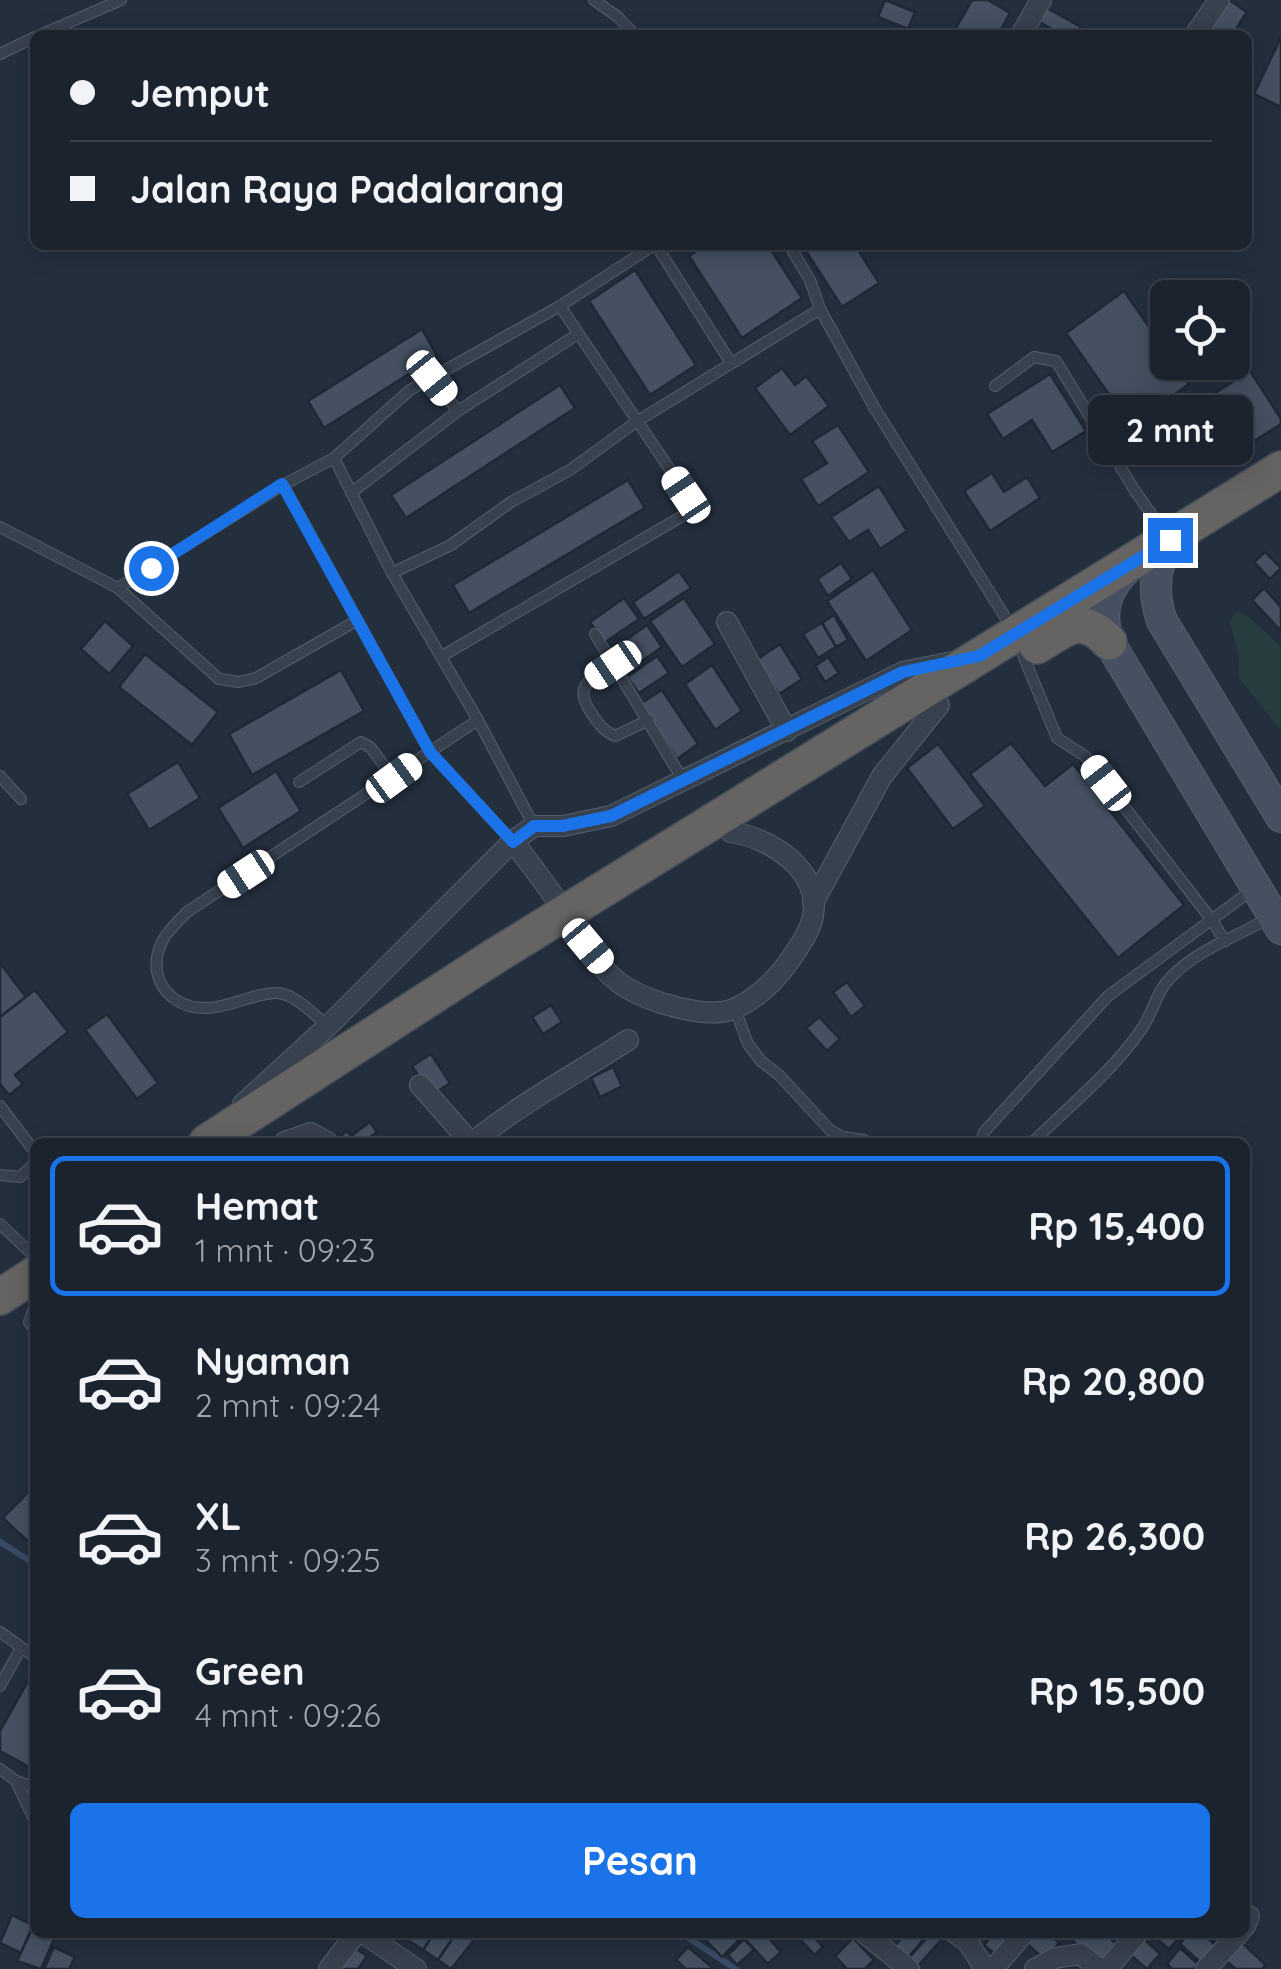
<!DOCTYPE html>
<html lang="id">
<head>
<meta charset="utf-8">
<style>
  :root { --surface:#1b232e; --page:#282f3a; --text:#f1f3f6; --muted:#a0a4aa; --line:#39404a; --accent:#1a73e8 }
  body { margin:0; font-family:Quicksand,sans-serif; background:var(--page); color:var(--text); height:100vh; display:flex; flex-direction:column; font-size:38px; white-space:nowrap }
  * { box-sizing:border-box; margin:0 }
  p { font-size:32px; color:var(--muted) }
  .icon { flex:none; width:55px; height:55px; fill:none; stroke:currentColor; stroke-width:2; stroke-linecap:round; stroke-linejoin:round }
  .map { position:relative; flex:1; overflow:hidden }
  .sheet { position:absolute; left:30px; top:1138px; width:1220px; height:800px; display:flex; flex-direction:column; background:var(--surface); border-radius:15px; box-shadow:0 5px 25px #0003,0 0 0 2px var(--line) }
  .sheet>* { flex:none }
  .hud { position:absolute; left:30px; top:30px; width:1222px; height:220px; border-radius:15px; box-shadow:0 5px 25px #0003,0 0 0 2px var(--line); display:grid; align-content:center; height:220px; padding:0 40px; background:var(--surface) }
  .controls { position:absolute; left:1150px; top:280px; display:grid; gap:20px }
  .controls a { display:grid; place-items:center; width:100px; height:100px; border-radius:15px; background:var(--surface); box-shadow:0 5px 25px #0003,0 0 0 2px var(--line); font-size:50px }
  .end { position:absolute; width:45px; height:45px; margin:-22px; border:12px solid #1a73e8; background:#fff; box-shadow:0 0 0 5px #fff }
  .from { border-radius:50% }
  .bubble { position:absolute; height:70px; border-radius:15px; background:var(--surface); box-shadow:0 5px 25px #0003,0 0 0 2px var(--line); font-size:32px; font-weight:700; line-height:70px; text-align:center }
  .car { position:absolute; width:30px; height:60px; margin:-30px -15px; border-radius:12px; box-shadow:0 0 8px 2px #0007; background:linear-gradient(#fff 24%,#345 0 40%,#fff 0 76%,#345 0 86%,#fff 0) }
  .hud b { display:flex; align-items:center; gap:35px; height:95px; font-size:38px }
  .hud b+b { border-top:2px solid var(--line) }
  .hud i { width:25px; height:25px; background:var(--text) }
  ul { padding:18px 0 0; list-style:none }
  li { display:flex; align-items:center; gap:30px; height:140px; margin:0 20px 15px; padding:0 20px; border:5px solid transparent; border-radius:15px }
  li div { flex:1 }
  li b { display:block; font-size:38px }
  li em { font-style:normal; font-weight:700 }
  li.current { border-color:var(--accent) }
  li>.icon { width:90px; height:90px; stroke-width:1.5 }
  .button { display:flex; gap:20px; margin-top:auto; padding:20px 40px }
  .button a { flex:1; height:115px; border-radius:15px; background:var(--accent); color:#fff; font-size:40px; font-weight:700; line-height:115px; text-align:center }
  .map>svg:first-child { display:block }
  .green { fill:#263c3f }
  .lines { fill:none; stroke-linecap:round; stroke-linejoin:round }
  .stream { stroke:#394c67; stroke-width:6 }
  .building { fill:#455162; stroke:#1f2835; stroke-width:2.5 }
  .service-casing { stroke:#565f6c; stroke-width:12 }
  .minor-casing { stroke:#565f6c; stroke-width:22 }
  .secondary-casing { stroke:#565f6c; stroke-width:32 }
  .trunk-casing { stroke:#434c59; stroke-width:38 }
  .service { stroke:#38414e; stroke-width:10 }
  .minor { stroke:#38414e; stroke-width:20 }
  .secondary { stroke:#465061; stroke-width:30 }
  .trunk { stroke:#656462; stroke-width:35 }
  .trunk-bridge-casing { stroke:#434c59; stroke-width:38; stroke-linecap:butt }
  .trunk-bridge { stroke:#656462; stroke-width:35 }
  .route { stroke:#1a73e8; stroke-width:12 }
</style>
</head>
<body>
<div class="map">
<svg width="1281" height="1969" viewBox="0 0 1281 1969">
  <rect width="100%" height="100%" fill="#242f3e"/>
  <path class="green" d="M 1237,611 L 1250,618 L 1281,647 L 1281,731 L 1238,676 L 1239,658 L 1230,621 Z"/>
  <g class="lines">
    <g class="stream">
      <path d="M 0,1542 L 35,1564"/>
      <path d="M 679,1932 L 736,1969"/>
    </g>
  </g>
  <g class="building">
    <path d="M 885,0 L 915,12 L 908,29 L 878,17 Z"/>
    <path d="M 972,0 L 988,0 L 1010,13 L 998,35 L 969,35 L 956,28 Z"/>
    <path d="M 1229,0 L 1247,12 L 1232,35 L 1207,35 L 1202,32 Z"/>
    <path d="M 1040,4 L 1081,27 L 1076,35 L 1062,35 L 1033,18 Z"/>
    <path d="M 1281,37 L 1281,107 L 1254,94 Z"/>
    <path d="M 705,245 L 768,245 L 802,298 L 742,338 L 689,256 Z"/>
    <path d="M 810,245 L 855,245 L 879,283 L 842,307 L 804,248 Z"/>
    <path d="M 635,270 L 696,365 L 650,395 L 589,301 Z"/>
    <path d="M 1124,291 L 1168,354 L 1168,362 L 1174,362 L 1189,384 L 1131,426 L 1066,333 Z"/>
    <path d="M 422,329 L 437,356 L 324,428 L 308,401 Z"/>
    <path d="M 782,368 L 795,385 L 806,376 L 829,406 L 790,435 L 755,388 Z"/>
    <path d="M 1250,371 L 1281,419 L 1281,424 L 1232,455 L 1199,403 Z"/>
    <path d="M 1050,374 L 1086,431 L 1052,452 L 1032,420 L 1003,439 L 987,414 Z"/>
    <path d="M 560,385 L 575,408 L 406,518 L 391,495 Z"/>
    <path d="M 838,425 L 869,472 L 818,506 L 801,479 L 827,463 L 812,441 Z"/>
    <path d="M 992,473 L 1004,492 L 1027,477 L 1040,498 L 990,531 L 964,491 Z"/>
    <path d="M 628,480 L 645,508 L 469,613 L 453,585 Z"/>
    <path d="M 879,486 L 907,531 L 880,549 L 868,530 L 849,542 L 831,517 Z"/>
    <path d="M 1265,552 L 1281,568 L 1270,579 L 1254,562 Z"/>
    <path d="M 841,563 L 852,579 L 828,596 L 817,579 Z"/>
    <path d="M 873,570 L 912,630 L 866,661 L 827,601 Z"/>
    <path d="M 679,571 L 691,588 L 644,619 L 633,602 Z"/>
    <path d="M 1264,588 L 1281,607 L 1281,631 L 1252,600 Z"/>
    <path d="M 624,598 L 639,619 L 604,643 L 590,622 Z"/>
    <path d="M 684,598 L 715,644 L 682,667 L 650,621 Z"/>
    <path d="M 834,615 L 848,640 L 836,647 L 822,623 Z"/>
    <path d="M 105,621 L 133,646 L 109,674 L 81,649 Z"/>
    <path d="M 822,623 L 836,647 L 818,658 L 803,634 Z"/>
    <path d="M 647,625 L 662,647 L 628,671 L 613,649 Z"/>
    <path d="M 780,644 L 802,679 L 779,694 L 756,660 Z"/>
    <path d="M 145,654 L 218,712 L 192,745 L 119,687 Z"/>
    <path d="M 657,656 L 669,673 L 639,693 L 627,677 Z"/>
    <path d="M 828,657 L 839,673 L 825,682 L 815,666 Z"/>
    <path d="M 712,665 L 742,711 L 715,730 L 685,684 Z"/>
    <path d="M 341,670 L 364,711 L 252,775 L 229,734 Z"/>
    <path d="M 662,690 L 698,744 L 677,759 L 640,704 Z"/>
    <path d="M 1011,743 L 1045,786 L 1073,764 L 1184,905 L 1118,958 L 970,774 Z"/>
    <path d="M 938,744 L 985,806 L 953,829 L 907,768 Z"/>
    <path d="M 178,762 L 200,798 L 149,830 L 127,794 Z"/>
    <path d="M 276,771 L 301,811 L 243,848 L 218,808 Z"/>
    <path d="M 0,963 L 26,997 L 0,1017 Z"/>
    <path d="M 847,982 L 865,1006 L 851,1017 L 833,992 Z"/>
    <path d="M 35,990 L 68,1032 L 15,1075 L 23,1084 L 9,1095 L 0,1084 L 0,1017 Z"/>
    <path d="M 551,1005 L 562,1022 L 543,1034 L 532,1017 Z"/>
    <path d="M 107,1014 L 158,1083 L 137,1099 L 85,1030 Z"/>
    <path d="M 819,1017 L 840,1039 L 827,1051 L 806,1028 Z"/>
    <path d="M 431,1054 L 450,1083 L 432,1095 L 412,1066 Z"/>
    <path d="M 613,1067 L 622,1086 L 600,1097 L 591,1078 Z"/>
    <path d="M 370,1122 L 377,1132 L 364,1142 L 335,1140 L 347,1131 L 351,1136 Z"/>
    <path d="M 35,1485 L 35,1548 L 3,1518 Z"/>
    <path d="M 32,1674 L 35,1675 L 35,1770 L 0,1751 L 0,1731 Z"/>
    <path d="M 12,1915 L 33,1925 L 21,1953 L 0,1943 Z"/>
    <path d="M 34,1925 L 35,1932 L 56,1935 L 41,1969 L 17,1961 Z"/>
    <path d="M 413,1932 L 435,1932 L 423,1950 L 408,1940 Z"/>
    <path d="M 435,1932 L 457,1932 L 438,1960 L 423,1950 Z"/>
    <path d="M 457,1932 L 474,1940 L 451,1969 L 438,1960 Z"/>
    <path d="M 710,1932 L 730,1932 L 738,1941 L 722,1957 L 704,1938 Z"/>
    <path d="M 750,1932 L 763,1932 L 781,1952 L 768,1964 L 744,1938 Z"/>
    <path d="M 798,1932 L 809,1932 L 823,1947 L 815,1955 L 796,1935 Z"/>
    <path d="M 907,1932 L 914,1932 L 923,1940 L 905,1961 L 892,1949 Z"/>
    <path d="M 932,1932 L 943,1938 L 917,1967 L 908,1959 Z"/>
    <path d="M 995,1932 L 1017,1932 L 996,1955 L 984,1945 Z"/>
    <path d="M 1030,1932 L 1048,1932 L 1059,1943 L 1045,1960 L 1023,1940 Z"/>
    <path d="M 1072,1932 L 1103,1932 L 1119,1946 L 1101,1966 L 1068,1937 Z"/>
    <path d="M 1154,1932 L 1184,1932 L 1169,1949 L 1152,1935 Z"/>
    <path d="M 1190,1932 L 1202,1932 L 1216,1946 L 1201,1963 L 1180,1944 Z"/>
    <path d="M 1140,1935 L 1160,1954 L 1147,1969 L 1126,1951 Z"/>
    <path d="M 853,1938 L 874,1960 L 865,1969 L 847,1969 L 835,1956 Z"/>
    <path d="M 744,1939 L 754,1950 L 737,1965 L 728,1955 Z"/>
    <path d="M 1241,1942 L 1266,1965 L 1262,1969 L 1236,1969 L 1225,1960 Z"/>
    <path d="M 352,1946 L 367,1956 L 358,1969 L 337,1969 Z"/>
    <path d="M 54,1947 L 75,1957 L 69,1969 L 44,1969 Z"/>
    <path d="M 688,1947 L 714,1969 L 686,1969 L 676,1960 Z"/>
    <path d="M 1180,1948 L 1198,1964 L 1194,1969 L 1172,1969 L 1167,1964 Z"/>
  </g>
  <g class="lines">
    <defs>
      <g id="service">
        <path d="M 594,0 L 618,17 L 635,35"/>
        <path d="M 40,35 L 121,0"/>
        <path d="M 0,54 L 35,37"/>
        <path d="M 656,245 L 731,363"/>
        <path d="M 789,245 L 810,280 L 820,309 L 874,407 L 1012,628"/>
        <path d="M 432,378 L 458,411"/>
        <path d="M 995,386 L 1034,357 L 1056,361 L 1135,491 L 1164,532"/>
        <path d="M 334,458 L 392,573 L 451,545 L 511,502 L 570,470 L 636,422 L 820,309"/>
        <path d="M 283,485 L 430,752 L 512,841"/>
        <path d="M 351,493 L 458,411 L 578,334"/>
        <path d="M 0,527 L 118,588 L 219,679 L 239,682 L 256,678 L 356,621"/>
        <path d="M 392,573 L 478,720 L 534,826"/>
        <path d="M 118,588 L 283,485 L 334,458 L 410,390 L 560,306 L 654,245"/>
        <path d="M 595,634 L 683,780"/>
        <path d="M 1023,655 L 1057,738 L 1085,756 L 1211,919 L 1225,941"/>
        <path d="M 442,656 L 686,514 L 687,495 L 560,306"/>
        <path d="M 613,665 C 590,680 572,685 592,714 C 599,724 603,731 615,736 L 649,720"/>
        <path d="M 0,776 L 21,799"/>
        <path d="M 299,782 L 361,742 L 371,748 L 394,779"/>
        <path d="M 735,1009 L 748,1044 L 761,1061 L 779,1075 L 830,1130 L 843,1137 L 864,1140"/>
        <path d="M 328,1026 C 314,1015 295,993 276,993 C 254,993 231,1007 208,1008 C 166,1010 142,971 166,935 C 172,927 180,919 187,912 L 478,720"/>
        <path d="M 0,1106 L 35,1152"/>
        <path d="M 981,1142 L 984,1132 L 1108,996 L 1252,890"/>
        <path d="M 1033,1142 C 1069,1106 1112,1072 1141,1030 C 1153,1013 1156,992 1171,977 C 1199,948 1238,937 1270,917"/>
        <path d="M 0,1175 L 20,1177 L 35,1163"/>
        <path d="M 0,1224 L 34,1256"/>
        <path d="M 35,1305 L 29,1322 L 35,1331"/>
        <path d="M 0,1632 L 35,1657"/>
        <path d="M 0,1686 L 21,1648"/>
        <path d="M 0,1769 L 16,1781 L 35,1788"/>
        <path d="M 16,1781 L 35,1822"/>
      </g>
      <g id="minor">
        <path d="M 1021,35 L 1041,0"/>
        <path d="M 1195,35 L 1219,0"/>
        <path d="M 727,622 L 787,731"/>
        <path d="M 513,841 C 530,864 547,886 563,909 C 581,935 598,970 625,987 C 650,1002 709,1021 736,1008 C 758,998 779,977 792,957 C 800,945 810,931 813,916 C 821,869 770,838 731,832"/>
        <path d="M 813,903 L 882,776 L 939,705"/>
        <path d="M 420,1085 L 470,1142"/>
        <path d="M 243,1104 L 328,1026 L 513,841 L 534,826 L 563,826 L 611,816 L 903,672 L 952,662"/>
        <path d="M 285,1142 L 311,1133 L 327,1142"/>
        <path d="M 473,1142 C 521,1103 576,1074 628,1040"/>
        <path d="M 1245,1913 L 1249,1916 L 1245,1926"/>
        <path d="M 362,1932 L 416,1969"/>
        <path d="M 863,1932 L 909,1969"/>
        <path d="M 954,1932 L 968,1942 L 985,1969"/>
        <path d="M 329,1969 L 357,1932"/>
        <path d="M 993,1969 L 1025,1932"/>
        <path d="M 1035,1969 L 1055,1958 L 1080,1954 L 1100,1969"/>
        <path d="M 1107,1969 L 1139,1932"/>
        <path d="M 1206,1969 L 1240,1932"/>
      </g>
      <g id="secondary">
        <path d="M 1170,540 C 1154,566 1152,593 1162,621 L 1281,817"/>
        <path d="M 1131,565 C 1106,587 1098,611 1109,642 L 1281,929"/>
      </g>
      <g id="trunk">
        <path d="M 1037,646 C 1067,628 1080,612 1109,642"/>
        <path d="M 615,882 L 1281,469"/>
        <path d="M 207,1142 L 495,956"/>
        <path d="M 0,1297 L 35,1274"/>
      </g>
    </defs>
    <use href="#service" class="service-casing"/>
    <use href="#minor" class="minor-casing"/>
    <use href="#secondary" class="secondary-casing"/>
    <use href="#trunk" class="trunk-casing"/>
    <use href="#service" class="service"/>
    <use href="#minor" class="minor"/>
    <use href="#secondary" class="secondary"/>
    <use href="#trunk" class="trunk"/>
    <defs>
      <path id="trunk-bridge" d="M 495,956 L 615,882"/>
    </defs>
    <use href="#trunk-bridge" class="trunk-bridge-casing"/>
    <use href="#trunk-bridge" class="trunk-bridge"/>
  </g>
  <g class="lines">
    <path class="route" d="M 151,568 L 282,484 L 430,752 L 513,842 L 534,826 L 562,826 L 611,816 L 903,672 L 979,656 L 1170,540"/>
  </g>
</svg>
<div class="controls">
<a><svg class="icon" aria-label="locate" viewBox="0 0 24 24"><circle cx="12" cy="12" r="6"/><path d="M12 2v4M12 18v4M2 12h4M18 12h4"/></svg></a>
</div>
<i class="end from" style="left:151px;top:568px"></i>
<i class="end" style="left:1170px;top:540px"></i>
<div class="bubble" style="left:1088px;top:395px;width:165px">2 mnt</div>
<i class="car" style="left:432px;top:378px;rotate:141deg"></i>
<i class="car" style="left:686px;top:495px;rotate:326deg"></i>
<i class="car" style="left:613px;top:665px;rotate:236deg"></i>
<i class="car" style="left:394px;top:778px;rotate:54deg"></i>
<i class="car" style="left:1106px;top:783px;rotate:322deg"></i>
<i class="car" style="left:246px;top:874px;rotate:237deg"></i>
<i class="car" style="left:588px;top:946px;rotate:140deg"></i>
<div class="hud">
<b><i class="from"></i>Jemput</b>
<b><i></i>Jalan Raya Padalarang</b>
</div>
<section class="sheet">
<ul>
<li class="current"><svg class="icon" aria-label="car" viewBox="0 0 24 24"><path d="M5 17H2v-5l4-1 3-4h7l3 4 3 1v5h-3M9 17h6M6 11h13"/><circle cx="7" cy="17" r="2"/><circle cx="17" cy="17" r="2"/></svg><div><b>Hemat</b><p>1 mnt · 09:23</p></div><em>Rp 15,400</em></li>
<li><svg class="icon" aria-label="car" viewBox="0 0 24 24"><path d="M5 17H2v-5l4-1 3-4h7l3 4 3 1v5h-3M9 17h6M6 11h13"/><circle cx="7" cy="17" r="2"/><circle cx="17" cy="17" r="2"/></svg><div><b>Nyaman</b><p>2 mnt · 09:24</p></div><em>Rp 20,800</em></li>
<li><svg class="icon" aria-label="car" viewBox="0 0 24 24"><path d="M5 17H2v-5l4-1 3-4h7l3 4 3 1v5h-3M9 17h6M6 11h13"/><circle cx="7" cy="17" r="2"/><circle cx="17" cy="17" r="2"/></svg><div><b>XL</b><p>3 mnt · 09:25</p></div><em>Rp 26,300</em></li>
<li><svg class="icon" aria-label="car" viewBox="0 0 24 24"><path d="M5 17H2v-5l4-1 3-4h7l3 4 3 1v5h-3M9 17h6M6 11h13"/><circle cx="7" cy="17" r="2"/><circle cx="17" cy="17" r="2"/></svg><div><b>Green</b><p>4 mnt · 09:26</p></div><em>Rp 15,500</em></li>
</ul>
<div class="button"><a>Pesan</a></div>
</section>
</div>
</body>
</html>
